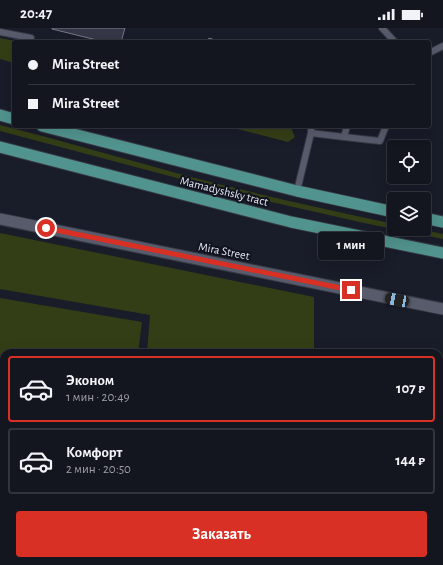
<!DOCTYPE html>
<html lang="ru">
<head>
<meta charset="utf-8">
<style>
  :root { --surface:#13151f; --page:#1c1e28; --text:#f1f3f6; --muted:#9d9fa4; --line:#32343d; --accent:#d93025 }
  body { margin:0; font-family:"Alegreya Sans",sans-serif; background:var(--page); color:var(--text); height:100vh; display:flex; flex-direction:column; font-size:15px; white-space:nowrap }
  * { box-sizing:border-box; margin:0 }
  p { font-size:13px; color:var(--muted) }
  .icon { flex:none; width:22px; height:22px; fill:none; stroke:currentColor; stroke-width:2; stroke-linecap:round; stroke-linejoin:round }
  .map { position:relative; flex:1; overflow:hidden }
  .drawer { position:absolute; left:0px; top:321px; width:443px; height:216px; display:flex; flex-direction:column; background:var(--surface); border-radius:12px 12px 0 0; box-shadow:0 4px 16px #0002,0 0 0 1px var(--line) }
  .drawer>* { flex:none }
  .guide { position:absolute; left:12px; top:12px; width:419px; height:88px; border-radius:4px; box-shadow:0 4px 16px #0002,0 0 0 1px var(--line); display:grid; align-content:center; height:88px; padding:0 16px; background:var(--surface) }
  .controls { position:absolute; left:387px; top:112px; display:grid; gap:8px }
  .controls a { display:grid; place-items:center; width:44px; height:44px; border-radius:4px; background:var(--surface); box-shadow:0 4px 16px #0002,0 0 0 1px var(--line); font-size:20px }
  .end { position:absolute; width:18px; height:18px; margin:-9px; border:5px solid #d93025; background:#fff; box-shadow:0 0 0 2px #fff }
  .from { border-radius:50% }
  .bubble { position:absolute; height:28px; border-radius:4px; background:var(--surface); box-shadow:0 4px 16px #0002,0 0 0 1px var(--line); font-size:13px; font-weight:600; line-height:28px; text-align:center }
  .car { position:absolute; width:12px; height:24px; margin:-12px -6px; border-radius:5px; box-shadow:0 0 3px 1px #0007; background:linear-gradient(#222 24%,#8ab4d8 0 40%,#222 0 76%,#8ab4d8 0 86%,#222 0) }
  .guide b { display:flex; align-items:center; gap:14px; height:38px; font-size:15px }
  .guide b+b { border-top:1px solid var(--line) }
  .guide i { width:10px; height:10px; background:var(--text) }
  ul { padding:7px 0 0; list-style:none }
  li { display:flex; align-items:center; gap:12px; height:66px; margin:0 8px 6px; padding:0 8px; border:2px solid var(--line); border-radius:4px }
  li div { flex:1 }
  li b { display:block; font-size:15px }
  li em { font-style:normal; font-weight:600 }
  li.active { border-color:var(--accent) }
  li>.icon { width:36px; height:36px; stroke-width:1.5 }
  .cta { display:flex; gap:8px; margin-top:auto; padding:8px 16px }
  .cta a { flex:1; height:46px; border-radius:4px; background:var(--accent); color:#fff; font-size:16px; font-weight:600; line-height:46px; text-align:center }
  .status { display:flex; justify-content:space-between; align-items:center; height:28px; padding:0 20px; background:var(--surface); direction:ltr }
  .status svg { height:11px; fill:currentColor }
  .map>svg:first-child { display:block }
  .green { fill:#343e16 }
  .building { fill:#363746; stroke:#77788a }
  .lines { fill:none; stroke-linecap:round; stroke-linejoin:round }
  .service-casing { stroke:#363843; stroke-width:8 }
  .minor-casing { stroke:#363843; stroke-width:13 }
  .primary-casing { stroke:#363843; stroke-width:13 }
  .path { stroke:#737682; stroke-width:2; stroke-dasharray:3 2; stroke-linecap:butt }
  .service { stroke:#585b6c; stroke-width:6 }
  .minor { stroke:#585b6c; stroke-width:11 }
  .primary { stroke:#51938e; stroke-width:11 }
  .route { stroke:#d93025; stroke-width:5 }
  .labels { text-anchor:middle; stroke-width:4; stroke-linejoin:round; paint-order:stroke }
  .street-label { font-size:12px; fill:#e6e8f2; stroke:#101320 }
</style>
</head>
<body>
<div class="status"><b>20:47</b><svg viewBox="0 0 49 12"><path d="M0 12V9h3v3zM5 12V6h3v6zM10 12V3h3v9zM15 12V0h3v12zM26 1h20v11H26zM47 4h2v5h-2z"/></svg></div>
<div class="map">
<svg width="443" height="537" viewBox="0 0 443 537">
  <rect width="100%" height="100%" fill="#191c29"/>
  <g class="green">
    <path d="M 0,10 L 21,14 L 14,14 L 14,35 L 0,31 Z"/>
    <path d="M 0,97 C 63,113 125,131 187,148 C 256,166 325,181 394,196 L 394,201 L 419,201 L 443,206 L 443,211 L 364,195 L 241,167 L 0,103 Z"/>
    <path d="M 226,98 L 290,98 L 295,109 L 288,114 Z"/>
    <path d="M 0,205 L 314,269 L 314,325 L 147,325 L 150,287 L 0,261 Z"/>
    <path d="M 0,270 L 142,294 L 138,325 L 4,325 L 4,533 L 439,533 L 439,401 L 443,402 L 443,537 L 0,537 Z"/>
  </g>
  <g class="building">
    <path d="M 52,0 L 125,0 L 121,14 L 105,14 L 52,1 Z"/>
    <path d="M 209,10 L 221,14 L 207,14 Z"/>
  </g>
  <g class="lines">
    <defs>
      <g id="service">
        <path d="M 382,0 L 395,14"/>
        <path d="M 0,4 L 31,10"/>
        <path d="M 429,25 L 443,18"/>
        <path d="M 311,105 L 344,109 L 347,98"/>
        <path d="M 344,109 L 380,113 L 386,98"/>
        <path d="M 297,163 L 311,105 L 311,98"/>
      </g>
      <g id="minor">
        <path d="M 0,191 L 443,281"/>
        <path d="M 439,366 L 443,366"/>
      </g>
      <g id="primary">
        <path d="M 0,87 L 14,91"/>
        <path d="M 42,98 L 297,163 L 394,184"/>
        <path d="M 0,119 L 291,194 L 443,225"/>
        <path d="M 424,190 L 443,194"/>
      </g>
    </defs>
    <use href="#service" class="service-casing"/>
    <use href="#minor" class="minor-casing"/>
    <use href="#primary" class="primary-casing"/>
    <g class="path">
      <path d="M 0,338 L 4,339"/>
      <path d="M 439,444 L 443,445"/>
      <path d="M 0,471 L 4,472"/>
      <path d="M 22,537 L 22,533"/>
      <path d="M 106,537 L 107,533"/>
      <path d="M 245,537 L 246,533"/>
      <path d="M 343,537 L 343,533"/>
    </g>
    <use href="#service" class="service"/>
    <use href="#minor" class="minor"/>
    <use href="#primary" class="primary"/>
  </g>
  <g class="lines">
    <path class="route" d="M 46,200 L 351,262"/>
  </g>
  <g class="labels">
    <g class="street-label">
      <text transform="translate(224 163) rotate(14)" y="4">Mamadyshsky tract</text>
      <text transform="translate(224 223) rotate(11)" y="4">Mira Street</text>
    </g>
  </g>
</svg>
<div class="controls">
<a><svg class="icon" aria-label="locate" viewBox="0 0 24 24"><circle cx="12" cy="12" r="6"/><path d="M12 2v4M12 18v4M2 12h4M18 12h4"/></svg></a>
<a><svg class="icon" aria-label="layers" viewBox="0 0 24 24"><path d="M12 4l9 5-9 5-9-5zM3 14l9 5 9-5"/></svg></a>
</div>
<i class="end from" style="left:46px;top:200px"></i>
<i class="end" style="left:351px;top:262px"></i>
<div class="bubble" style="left:318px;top:204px;width:66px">1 мин</div>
<i class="car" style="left:397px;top:272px;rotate:281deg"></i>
<div class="guide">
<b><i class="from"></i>Mira Street</b>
<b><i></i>Mira Street</b>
</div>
<section class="drawer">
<ul>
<li class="active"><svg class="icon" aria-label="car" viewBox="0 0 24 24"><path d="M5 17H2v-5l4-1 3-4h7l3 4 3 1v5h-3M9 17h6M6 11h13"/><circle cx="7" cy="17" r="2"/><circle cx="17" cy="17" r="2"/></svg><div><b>Эконом</b><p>1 мин · 20:49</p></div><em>107 ₽</em></li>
<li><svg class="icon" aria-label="car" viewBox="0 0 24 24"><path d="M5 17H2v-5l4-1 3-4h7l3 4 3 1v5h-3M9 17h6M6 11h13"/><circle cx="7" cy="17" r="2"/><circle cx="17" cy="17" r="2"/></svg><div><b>Комфорт</b><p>2 мин · 20:50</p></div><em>144 ₽</em></li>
</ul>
<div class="cta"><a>Заказать</a></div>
</section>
</div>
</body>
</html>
